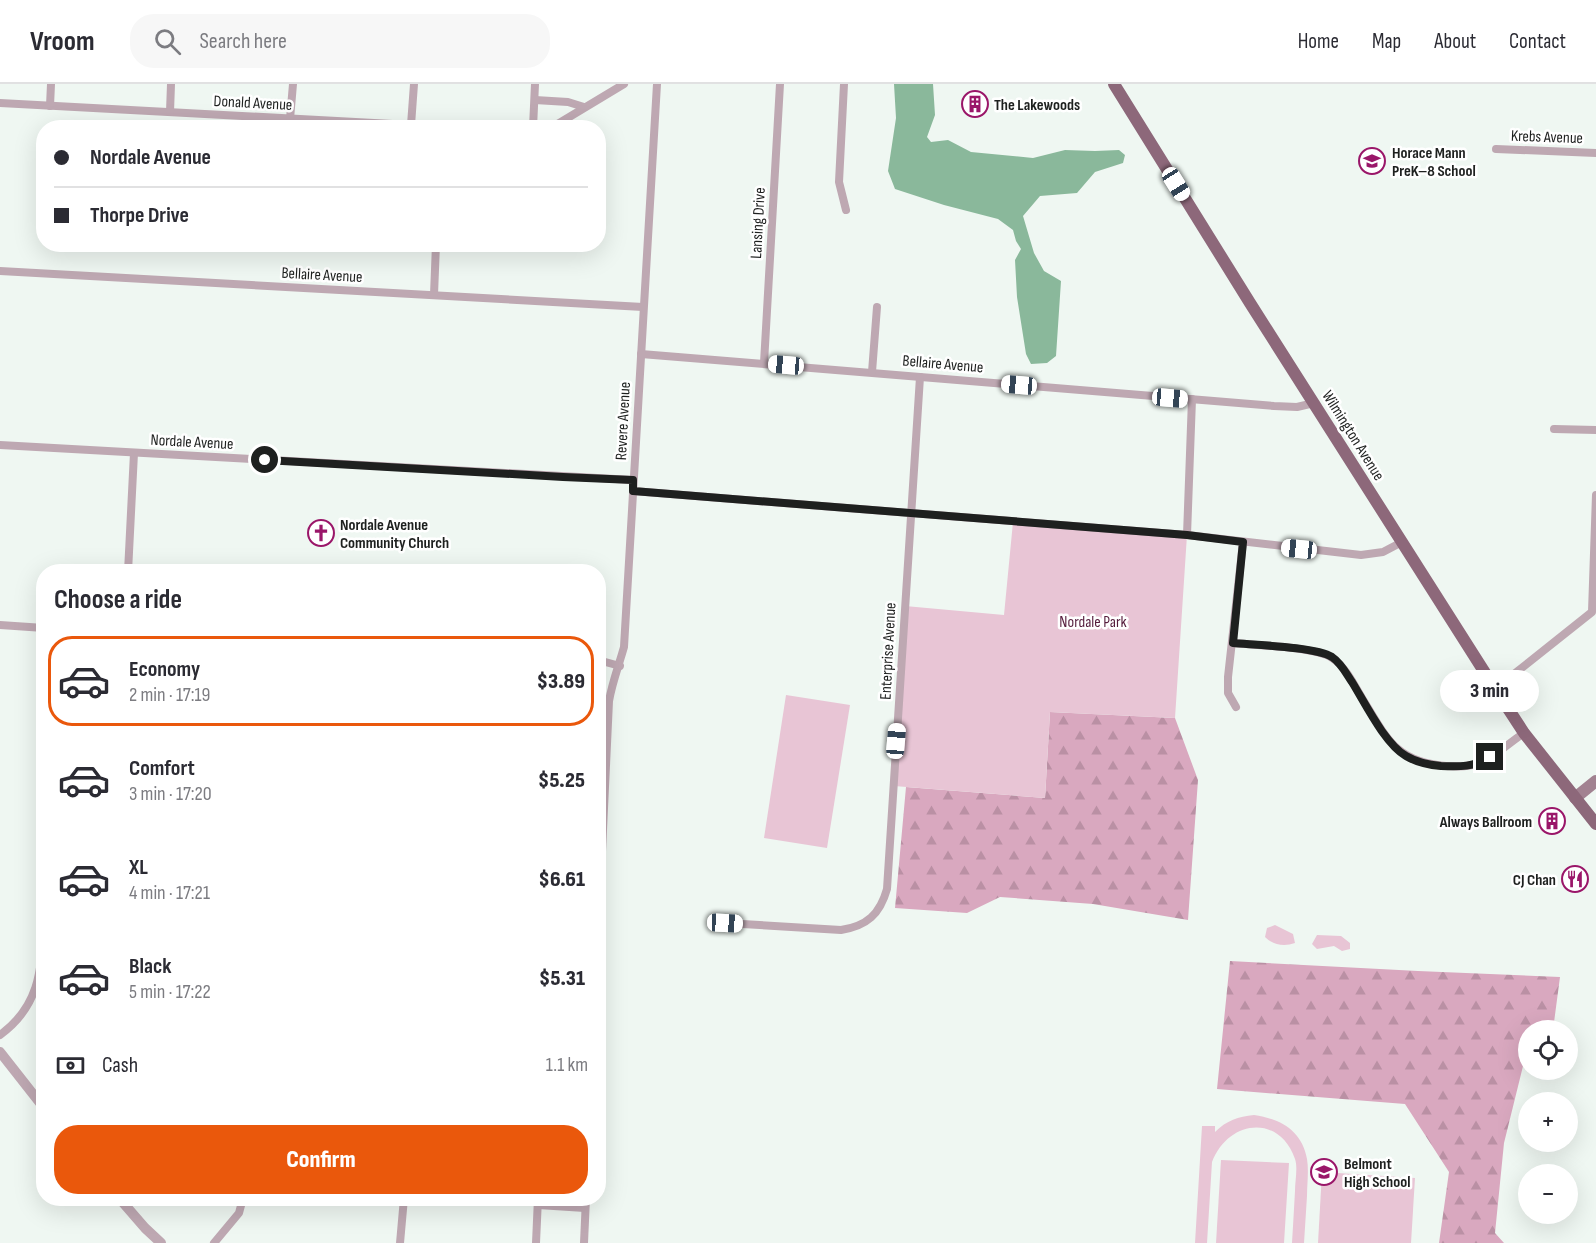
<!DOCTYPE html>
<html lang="en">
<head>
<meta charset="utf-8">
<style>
  :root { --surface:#fff; --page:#f7f7f7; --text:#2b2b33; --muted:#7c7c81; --line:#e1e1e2; --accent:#ea580c }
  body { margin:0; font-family:"Sofia Sans Condensed",sans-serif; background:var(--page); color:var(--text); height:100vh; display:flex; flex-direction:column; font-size:22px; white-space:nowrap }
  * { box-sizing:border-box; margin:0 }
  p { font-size:20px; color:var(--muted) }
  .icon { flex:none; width:33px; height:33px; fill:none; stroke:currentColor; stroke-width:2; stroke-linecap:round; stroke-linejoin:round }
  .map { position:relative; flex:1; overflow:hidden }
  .panel { position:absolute; left:36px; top:480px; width:570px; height:642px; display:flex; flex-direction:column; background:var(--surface); border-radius:24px; box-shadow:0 6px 24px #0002 }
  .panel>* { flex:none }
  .guide { position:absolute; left:36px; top:36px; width:570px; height:132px; border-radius:24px; box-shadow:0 6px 24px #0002; display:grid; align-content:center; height:132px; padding:0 18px; background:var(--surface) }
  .tools { position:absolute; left:1518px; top:936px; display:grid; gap:12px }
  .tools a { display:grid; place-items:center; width:60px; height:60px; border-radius:50%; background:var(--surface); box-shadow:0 6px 24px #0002; font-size:30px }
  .end { position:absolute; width:27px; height:27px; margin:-14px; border:8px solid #1e201f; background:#fff; box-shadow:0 0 0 3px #fff }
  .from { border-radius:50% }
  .bubble { position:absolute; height:42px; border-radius:21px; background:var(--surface); box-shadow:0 6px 24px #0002; font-size:20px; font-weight:800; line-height:42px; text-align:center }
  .car { position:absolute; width:18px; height:36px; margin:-18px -9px; border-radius:8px; box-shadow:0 0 4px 2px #0007; background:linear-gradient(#fff 24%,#345 0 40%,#fff 0 76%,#345 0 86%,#fff 0) }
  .guide b { display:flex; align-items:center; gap:21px; height:57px; font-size:22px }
  .guide b+b { border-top:2px solid var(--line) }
  .guide i { width:15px; height:15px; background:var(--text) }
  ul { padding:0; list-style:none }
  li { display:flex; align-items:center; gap:18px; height:90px; margin:0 12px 9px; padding:0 6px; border:3px solid transparent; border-radius:24px }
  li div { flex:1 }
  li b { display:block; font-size:22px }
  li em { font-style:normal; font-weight:800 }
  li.current { border-color:var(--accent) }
  li>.icon { width:54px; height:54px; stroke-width:1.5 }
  h2 { padding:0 18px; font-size:27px; line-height:72px }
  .pay { display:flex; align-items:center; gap:15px; height:66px; padding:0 18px; font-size:22px }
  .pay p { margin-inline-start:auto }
  .action { display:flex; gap:12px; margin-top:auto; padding:12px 18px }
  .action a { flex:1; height:69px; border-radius:24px; background:var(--accent); color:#fff; font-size:24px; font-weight:800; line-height:69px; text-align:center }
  header { display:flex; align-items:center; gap:36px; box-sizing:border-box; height:84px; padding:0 30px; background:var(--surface); border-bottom:2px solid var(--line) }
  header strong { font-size:28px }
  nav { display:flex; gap:33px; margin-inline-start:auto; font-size:21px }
  .search { width:420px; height:54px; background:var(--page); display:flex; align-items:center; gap:15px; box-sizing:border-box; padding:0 21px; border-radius:24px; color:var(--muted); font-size:22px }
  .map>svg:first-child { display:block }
  .forest { fill:url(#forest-firs) }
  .green { fill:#e8c5d5 }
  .water { fill:#8ab89b }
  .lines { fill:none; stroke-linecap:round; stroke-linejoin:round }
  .minor { stroke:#bea8b2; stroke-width:8 }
  .tertiary { stroke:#bea8b2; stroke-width:10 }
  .secondary { stroke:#a28291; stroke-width:12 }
  .primary { stroke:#8d687a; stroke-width:12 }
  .route { stroke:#1e201f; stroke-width:8 }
  .labels { text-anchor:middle; stroke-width:5; stroke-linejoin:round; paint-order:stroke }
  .street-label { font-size:16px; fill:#1e201f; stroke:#fff }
  .poi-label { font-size:16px; font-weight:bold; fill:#1e201f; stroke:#fff; text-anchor:start }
  .park-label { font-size:16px; fill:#551c3c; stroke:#fff }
</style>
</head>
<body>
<header>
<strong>Vroom</strong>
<div class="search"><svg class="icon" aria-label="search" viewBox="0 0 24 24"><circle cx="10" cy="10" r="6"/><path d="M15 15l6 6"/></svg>Search here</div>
<nav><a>Home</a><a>Map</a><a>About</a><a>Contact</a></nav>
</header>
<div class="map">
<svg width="1596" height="1159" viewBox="0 0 1596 1159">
  <defs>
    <pattern id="forest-firs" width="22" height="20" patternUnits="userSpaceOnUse" patternTransform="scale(1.5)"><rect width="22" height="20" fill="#d9a8bf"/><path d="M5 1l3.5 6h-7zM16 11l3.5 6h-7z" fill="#ba90a4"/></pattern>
  </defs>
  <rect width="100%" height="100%" fill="#eff7f2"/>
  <g class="forest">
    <path d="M 1050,628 L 1175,634 L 1198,696 L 1188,836 L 1093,820 L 1000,813 L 967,829 L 895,824 L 906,703 L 1045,714 Z"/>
    <path d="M 1230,877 L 1418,887 L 1560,893 L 1553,946 L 1528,946 L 1528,971 L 1525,974 L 1504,1059 L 1495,1149 L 1504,1159 L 1439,1159 L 1449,1088 L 1405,1020 L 1217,1005 Z"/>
  </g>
  <g class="green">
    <path d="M 1013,438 L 1187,451 L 1175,634 L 1050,628 L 1045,714 L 894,702 L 905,522 L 1004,531 Z"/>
    <path d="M 786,611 L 850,621 L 827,764 L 764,754 Z"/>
    <path d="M 1275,841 L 1293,850 L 1295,859 C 1284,863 1273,861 1265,853 L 1267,844 Z"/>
    <path d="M 1317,851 L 1341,852 L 1350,859 L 1350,865 L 1342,867 L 1334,862 L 1317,865 L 1312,860 Z"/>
    <path d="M 1254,1031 C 1281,1035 1302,1047 1307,1075 C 1309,1087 1307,1100 1307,1112 C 1306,1128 1305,1143 1304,1159 L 1292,1159 C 1293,1142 1294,1125 1295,1107 C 1295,1097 1298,1084 1295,1075 C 1279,1029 1228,1036 1212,1078 L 1207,1159 L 1195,1159 L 1202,1042 L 1215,1042 L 1215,1048 C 1227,1036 1238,1033 1254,1031 Z"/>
    <path d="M 1221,1076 L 1289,1079 L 1284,1159 L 1216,1159 Z"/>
    <path d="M 1322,1088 L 1415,1094 L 1411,1159 L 1318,1159 Z"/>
  </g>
  <path class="water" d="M 894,0 L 933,0 L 935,31 L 927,53 L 931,58 L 948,56 L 971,68 L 1033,74 L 1065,66 L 1095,67 L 1119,66 L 1125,71 L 1123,79 L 1095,88 L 1077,109 L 1040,112 L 1023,132 L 1034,169 L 1044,187 L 1061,197 L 1056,272 L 1047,279 L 1031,280 L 1026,270 L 1017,213 L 1015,176 L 1021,165 L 1016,157 L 1013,146 L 998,135 L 944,121 L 895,105 L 888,87 L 896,34 Z"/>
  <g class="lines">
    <g class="minor">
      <path d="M 844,0 L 839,98 L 846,126"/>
      <path d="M 535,16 L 568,18 L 584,23"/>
      <path d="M 0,19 L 411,41 L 431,44"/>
      <path d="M 50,22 L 51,0"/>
      <path d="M 170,28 L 171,0"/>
      <path d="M 290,35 L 293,0"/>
      <path d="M 411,41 L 414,0"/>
      <path d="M 533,44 L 535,0"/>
      <path d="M 551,44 L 624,0"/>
      <path d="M 1496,65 L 1596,69"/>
      <path d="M 0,187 L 643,223"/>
      <path d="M 434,211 L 436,160"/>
      <path d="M 641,270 L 1274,322 L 1297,323 L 1314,319"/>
      <path d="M 764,279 L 780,0"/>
      <path d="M 872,288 L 877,223"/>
      <path d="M 1554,345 L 1596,346"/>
      <path d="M 0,361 L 633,396"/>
      <path d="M 633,407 L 1187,451 L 1361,471 L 1383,468 L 1402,458"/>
      <path d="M 1187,451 L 1192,315"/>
      <path d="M 128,488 L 134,369"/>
      <path d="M 0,541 L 44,544"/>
      <path d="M 1233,559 C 1255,561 1316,563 1332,574 C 1346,583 1354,601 1362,614 C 1387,654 1395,678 1446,682 C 1459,683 1471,683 1483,678 C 1498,670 1510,658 1524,649"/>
      <path d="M 598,576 L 620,582"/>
      <path d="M 1494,603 L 1504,598 L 1592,528 L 1596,411"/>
      <path d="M 1236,623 L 1228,609 L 1228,593 L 1243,458"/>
      <path d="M 725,839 L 841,846 C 867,842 880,830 887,805 L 920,293"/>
      <path d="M 598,853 L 609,617 C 612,599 619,581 624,563 L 657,0"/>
      <path d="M 0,951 C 41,921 41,885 44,838"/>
      <path d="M 538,1121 L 585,1124"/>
      <path d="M 214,1159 L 239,1129 L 243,1114"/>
      <path d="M 400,1159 L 404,1114"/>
      <path d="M 536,1159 L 538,1114"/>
      <path d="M 584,1159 L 586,1114"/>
    </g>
    <g class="tertiary">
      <path d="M 0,968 L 44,1024"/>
      <path d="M 119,1114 L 145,1144 L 161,1159"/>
    </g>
    <path class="secondary" d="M 1575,714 L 1596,697"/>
    <path class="primary" d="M 1114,0 L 1250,219 L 1494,603 L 1524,649 L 1596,740"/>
  </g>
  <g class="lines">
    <path class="route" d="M 265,376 L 563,393 L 633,396 L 633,407 L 1187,451 L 1243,458 L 1233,559 C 1255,561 1316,563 1332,573 C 1341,579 1346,589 1352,598 C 1365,619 1385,660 1406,672 C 1416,678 1429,681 1441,682 C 1460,683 1474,683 1490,673"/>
  </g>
  <defs>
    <symbol id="building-ring" viewBox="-11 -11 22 22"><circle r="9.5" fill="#fff" stroke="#9a1669" stroke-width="1.5"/><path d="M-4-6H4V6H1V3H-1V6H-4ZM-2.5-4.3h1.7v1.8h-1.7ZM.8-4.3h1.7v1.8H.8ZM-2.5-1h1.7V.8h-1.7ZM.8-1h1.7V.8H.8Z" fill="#9a1669"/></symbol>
    <symbol id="school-ring" viewBox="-11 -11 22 22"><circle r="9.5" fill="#fff" stroke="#9a1669" stroke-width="1.5"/><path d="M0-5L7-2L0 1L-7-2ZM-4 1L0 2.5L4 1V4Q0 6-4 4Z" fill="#9a1669"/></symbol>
    <symbol id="church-ring" viewBox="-11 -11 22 22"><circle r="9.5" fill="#fff" stroke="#9a1669" stroke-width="1.5"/><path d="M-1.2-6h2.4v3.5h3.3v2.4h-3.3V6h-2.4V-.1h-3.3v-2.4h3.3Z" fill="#9a1669"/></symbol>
    <symbol id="restaurant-ring" viewBox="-11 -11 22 22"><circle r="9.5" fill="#fff" stroke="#9a1669" stroke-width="1.5"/><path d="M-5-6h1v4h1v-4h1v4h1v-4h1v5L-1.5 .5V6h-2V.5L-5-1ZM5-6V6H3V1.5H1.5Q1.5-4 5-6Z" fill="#9a1669"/></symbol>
  </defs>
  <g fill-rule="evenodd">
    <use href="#building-ring" x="960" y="5" width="30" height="30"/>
    <use href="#school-ring" x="1357" y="62" width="30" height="30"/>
    <use href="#church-ring" x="306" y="434" width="30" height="30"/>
    <use href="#building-ring" x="1537" y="722" width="30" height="30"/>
    <use href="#restaurant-ring" x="1560" y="780" width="30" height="30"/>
    <use href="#school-ring" x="1309" y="1073" width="30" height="30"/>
  </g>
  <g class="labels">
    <g class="street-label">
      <text transform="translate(253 18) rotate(3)" y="6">Donald Avenue</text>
      <text transform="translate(1547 52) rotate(2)" y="6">Krebs Avenue</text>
      <text transform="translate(757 139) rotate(-87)" y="6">Lansing Drive</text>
      <text transform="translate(322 190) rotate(3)" y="6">Bellaire Avenue</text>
      <text transform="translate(943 279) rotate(5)" y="6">Bellaire Avenue</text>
      <text transform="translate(622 337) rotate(-87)" y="6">Revere Avenue</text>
      <text transform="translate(1354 351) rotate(58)" y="6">Wilmington Avenue</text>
      <text transform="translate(192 357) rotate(3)" y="6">Nordale Avenue</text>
      <text transform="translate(887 567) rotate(-87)" y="6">Enterprise Avenue</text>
    </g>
    <g class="poi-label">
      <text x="994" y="26">The Lakewoods</text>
      <text x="1392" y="74">Horace Mann<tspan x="1392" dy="18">PreK–8 School</tspan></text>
      <text x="340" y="446">Nordale Avenue<tspan x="340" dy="18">Community Church</tspan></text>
      <text x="1532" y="743" text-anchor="end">Always Ballroom</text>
      <text x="1556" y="801" text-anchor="end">CJ Chan</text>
      <text x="1344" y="1085">Belmont<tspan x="1344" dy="18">High School</tspan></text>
    </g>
    <g class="park-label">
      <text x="1093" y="543">Nordale Park</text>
    </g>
  </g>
</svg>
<div class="tools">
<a><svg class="icon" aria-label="locate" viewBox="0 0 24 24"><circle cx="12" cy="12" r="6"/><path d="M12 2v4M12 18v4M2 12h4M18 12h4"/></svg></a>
<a>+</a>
<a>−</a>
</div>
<i class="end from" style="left:265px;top:376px"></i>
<i class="end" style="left:1490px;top:673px"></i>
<div class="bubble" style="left:1440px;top:586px;width:99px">3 min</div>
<i class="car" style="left:1176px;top:100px;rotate:148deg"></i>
<i class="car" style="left:786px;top:281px;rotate:275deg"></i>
<i class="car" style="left:1019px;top:301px;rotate:275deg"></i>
<i class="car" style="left:1170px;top:314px;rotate:95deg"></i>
<i class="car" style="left:1299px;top:465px;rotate:276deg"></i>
<i class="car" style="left:896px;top:657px;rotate:5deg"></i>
<i class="car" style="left:725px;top:839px;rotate:93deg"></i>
<div class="guide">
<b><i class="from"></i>Nordale Avenue</b>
<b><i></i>Thorpe Drive</b>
</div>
<section class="panel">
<h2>Choose a ride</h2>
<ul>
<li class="current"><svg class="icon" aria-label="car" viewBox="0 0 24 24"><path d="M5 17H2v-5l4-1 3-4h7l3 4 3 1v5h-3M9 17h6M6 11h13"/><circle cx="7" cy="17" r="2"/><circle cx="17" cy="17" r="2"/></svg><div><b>Economy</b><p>2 min · 17:19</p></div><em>$3.89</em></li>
<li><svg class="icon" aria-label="car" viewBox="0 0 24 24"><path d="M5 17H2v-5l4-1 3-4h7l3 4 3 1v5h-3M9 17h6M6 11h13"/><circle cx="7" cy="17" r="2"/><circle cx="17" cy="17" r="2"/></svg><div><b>Comfort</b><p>3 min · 17:20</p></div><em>$5.25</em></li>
<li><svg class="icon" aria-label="car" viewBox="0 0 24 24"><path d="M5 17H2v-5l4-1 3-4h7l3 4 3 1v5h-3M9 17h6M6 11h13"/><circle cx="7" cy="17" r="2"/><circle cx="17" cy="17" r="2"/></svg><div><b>XL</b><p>4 min · 17:21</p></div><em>$6.61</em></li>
<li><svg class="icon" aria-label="car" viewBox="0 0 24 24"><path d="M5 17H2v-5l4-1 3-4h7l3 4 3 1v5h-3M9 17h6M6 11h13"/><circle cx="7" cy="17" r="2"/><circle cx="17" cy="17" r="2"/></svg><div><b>Black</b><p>5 min · 17:22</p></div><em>$5.31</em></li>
</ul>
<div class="pay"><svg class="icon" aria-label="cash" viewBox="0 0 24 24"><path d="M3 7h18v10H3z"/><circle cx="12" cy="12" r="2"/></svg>Cash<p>1.1 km</p></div>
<div class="action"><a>Confirm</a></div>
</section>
</div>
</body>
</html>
